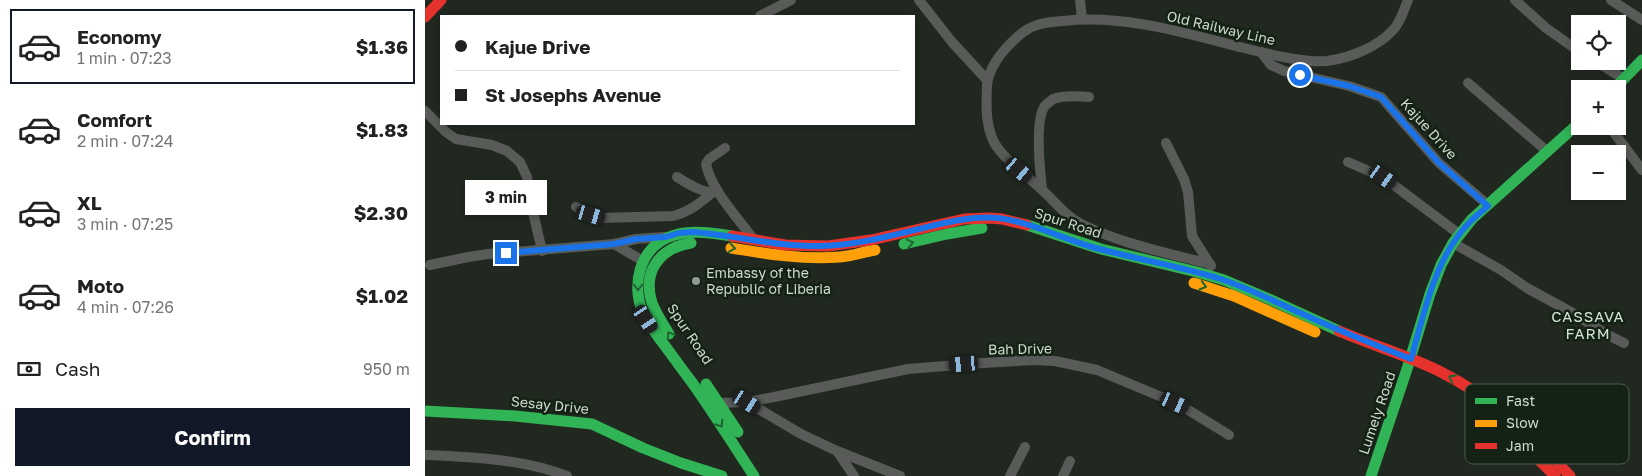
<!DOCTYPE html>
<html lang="en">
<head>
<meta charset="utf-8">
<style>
  :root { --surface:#fff; --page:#f2f2f2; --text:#222; --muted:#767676; --line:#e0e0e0; --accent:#111827 }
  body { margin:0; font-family:"Golos Text",sans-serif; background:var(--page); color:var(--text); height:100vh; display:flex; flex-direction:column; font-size:19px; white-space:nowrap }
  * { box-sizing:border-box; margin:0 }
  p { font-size:16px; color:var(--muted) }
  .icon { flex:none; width:28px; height:28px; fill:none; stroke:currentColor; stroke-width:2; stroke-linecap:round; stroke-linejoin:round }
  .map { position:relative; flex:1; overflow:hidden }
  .side { display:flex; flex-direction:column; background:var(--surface); width:425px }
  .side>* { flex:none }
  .banner { position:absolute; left:15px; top:15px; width:475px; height:110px; border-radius:0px; box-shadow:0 2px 8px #0003; display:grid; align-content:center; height:110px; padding:0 15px; background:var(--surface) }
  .controls { position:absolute; left:1146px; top:15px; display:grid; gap:10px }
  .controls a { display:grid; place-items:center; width:55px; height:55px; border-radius:0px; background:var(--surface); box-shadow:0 2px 8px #0003; font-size:25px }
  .end { position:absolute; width:22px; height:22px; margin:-11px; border:6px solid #1a73e8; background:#fff; box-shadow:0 0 0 2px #fff }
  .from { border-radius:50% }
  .bubble { position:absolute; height:35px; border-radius:0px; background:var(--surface); box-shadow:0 2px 8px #0003; font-size:16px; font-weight:700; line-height:35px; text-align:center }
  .car { position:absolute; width:15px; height:30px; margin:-15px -8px; border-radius:6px; box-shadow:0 0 4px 1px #0007; background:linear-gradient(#222 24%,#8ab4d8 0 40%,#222 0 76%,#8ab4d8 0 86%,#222 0) }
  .banner b { display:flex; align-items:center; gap:18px; height:48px; font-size:19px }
  .banner b+b { border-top:1px solid var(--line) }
  .banner i { width:12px; height:12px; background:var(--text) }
  ul { padding:9px 0 0; list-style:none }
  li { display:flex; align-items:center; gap:15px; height:75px; margin:0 10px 8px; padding:0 5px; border:2px solid transparent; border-radius:0px }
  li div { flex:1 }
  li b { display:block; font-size:19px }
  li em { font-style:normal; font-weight:700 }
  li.selected { border-color:var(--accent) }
  li>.icon { width:45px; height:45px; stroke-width:1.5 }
  .pay { display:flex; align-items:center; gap:12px; height:55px; padding:0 15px; font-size:19px }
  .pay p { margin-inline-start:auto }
  .cta { display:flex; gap:10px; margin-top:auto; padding:10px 15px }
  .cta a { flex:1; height:58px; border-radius:0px; background:var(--accent); color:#fff; font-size:20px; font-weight:700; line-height:58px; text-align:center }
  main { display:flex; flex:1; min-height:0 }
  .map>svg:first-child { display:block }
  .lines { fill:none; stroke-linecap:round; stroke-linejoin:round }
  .street { stroke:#585b58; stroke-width:10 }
  .fast { stroke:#30b455; stroke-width:11 }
  .slow { stroke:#ff9f0a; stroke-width:11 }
  .jam { stroke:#e5322d; stroke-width:11 }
  .oneway { stroke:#206431 }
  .route { stroke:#1a73e8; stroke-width:6 }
  .poi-dot { fill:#929b92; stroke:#132214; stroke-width:2 }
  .labels { text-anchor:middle; stroke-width:5; stroke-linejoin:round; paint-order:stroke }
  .street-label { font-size:14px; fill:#cfd9cf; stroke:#132214 }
  .poi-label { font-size:14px; fill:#cfd9cf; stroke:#132214; text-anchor:start }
  .neighbourhood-label { font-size:15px; letter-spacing:1px; fill:#d0e4d0; stroke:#132214 }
  .key { fill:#132214; stroke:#4b594c; stroke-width:1 }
  .key-label { font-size:14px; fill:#cfd9cf }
</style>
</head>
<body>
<main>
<section class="side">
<ul>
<li class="selected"><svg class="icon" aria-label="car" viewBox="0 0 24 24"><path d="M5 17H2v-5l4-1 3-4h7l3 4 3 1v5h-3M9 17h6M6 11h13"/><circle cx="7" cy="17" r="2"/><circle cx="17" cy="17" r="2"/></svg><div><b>Economy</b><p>1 min · 07:23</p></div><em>$1.36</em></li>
<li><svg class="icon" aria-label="car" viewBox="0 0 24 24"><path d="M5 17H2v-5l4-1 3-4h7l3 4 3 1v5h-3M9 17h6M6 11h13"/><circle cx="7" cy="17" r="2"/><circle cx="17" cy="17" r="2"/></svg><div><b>Comfort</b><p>2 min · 07:24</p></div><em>$1.83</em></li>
<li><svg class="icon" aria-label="car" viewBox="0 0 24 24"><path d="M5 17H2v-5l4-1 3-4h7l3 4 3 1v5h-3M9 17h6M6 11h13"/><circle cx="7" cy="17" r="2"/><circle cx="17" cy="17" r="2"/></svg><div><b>XL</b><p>3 min · 07:25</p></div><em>$2.30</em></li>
<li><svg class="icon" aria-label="car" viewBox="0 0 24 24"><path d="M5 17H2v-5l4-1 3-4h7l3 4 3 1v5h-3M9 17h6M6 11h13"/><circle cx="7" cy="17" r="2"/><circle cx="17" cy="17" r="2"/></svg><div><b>Moto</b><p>4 min · 07:26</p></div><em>$1.02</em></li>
</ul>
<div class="pay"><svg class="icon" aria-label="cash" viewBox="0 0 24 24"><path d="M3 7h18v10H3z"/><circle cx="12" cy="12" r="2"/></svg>Cash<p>950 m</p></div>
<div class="cta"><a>Confirm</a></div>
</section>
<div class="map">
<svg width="1217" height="476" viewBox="0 0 1217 476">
  <rect width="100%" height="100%" fill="#202820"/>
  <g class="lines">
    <g class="street">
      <path d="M 494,0 L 527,42 L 562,80"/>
      <path d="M 655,0 L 657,19"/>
      <path d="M 1090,0 L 1121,28 L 1155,52"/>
      <path d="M 1186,0 L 1217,20"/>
      <path d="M 335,16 L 366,0"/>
      <path d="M 836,52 L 846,65 L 859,71 L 924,86 L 956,97 L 1014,163 L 1063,205"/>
      <path d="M 1170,61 L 1199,79"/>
      <path d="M 1043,83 L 1123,152"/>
      <path d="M 0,111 L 21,132 L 31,139 L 67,145 L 82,151 L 95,162 L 102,177 L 108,212 L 117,251"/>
      <path d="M 1184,126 L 1217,170"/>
      <path d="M 741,143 L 759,179 L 763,192 L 767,236 L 786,266"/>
      <path d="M 300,148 L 284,159 L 281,164 C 286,190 314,219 329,240"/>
      <path d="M 923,162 L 958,177 L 1034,234"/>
      <path d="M 252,177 C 263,184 280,195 292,191"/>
      <path d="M 617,189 C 615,171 610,122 619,107 C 621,104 626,101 628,99 C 638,95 653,96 664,97"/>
      <path d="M 151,207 L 165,215 L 176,218 L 248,216 C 264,212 275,203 287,193"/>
      <path d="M 1028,243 L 1076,270 L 1102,288 L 1146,312 L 1183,335 L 1199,343"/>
      <path d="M 189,244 L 218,261"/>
      <path d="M 785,264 C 742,253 698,244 658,225 C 641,217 630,201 616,189 C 602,176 587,165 575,151 C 560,134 561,107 562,86 C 563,72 573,57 582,47 C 588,41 595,33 603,29 C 613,23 626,22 638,21 C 699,14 760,33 819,48 C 842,54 878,63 902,61 C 925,58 953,47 969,29 C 976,21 979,9 983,0"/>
      <path d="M 5,265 L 43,257 L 63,254 L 189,244 L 211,239 L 239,237"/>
      <path d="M 322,402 L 376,434 L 412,451 L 475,476"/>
      <path d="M 290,406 L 295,403 L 322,402 L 349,397 L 483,369 L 558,363 L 610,360 L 630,361 L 672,370 L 739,398 L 760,408 L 804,435"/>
      <path d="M 412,451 L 429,476"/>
      <path d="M 0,455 C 47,457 98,459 142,476"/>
      <path d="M 585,476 L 600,447"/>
      <path d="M 638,476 L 645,461"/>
    </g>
    <g class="fast">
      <path d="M 1189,89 L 1217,60"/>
      <path d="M 602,225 L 676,249 L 772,272 L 799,280 L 844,299 L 914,331"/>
      <path d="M 307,236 C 289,233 268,230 250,235 C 213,245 204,289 221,319 C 225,326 230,332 234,338 C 245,352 255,367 266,381 C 288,412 308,444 329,476"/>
      <path d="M 479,244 L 522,234 L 557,228"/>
      <path d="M 244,334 C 238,324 231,314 227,303 C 217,271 235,248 266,243"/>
      <path d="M 281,384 L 313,432"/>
      <path d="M 0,411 L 90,416 L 167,424 L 218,448 L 256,463 L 297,476"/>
      <path d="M 946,476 L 982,369 L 1005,294 L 1016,265 L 1028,243 L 1047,219 L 1155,122"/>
    </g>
    <g class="slow">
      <path d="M 306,248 C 342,254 379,260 415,257 C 427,256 438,252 450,250"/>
      <path d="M 769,283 L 809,296 L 890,332"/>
    </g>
    <g class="jam">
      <path d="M 0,17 L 16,0"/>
      <path d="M 307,236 L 360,245 L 403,246 L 446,240 L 539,219 L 565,218 L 577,219 L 602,225"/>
      <path d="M 914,331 C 947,345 981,355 1014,371 C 1065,396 1107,435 1145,476"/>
      <path d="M 1088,434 L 1130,476"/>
    </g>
  </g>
  <defs><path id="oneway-chevron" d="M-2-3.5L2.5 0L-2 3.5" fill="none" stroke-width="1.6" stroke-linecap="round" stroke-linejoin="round" transform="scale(1.25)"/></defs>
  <g class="oneway">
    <use href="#oneway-chevron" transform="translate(485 243) rotate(-13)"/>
    <use href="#oneway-chevron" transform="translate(307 248) rotate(9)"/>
    <use href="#oneway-chevron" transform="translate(778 286) rotate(16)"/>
    <use href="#oneway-chevron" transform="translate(213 287) rotate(90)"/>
    <use href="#oneway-chevron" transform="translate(245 335) rotate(-124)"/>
    <use href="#oneway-chevron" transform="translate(1027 378) rotate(-153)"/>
    <use href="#oneway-chevron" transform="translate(295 424) rotate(57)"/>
  </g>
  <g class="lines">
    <path class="route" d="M 81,253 L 189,244 L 211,239 L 241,237 L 254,233 L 267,232 C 310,235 352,247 396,246 C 444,245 489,228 535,220 C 547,218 560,217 573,218 C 605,222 636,238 667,247 C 710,259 754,266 796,279 C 826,289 852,303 880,315 C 915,331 950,345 986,359 C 998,318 1007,271 1033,236 C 1041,224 1052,215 1063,206 L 1014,163 L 956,97 L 924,86 L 875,75"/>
  </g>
  <circle class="poi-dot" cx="271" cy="281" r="5"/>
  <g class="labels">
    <g class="street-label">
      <text transform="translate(796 28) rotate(13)" y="5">Old Railway Line</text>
      <text transform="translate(1004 129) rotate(48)" y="5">Kajue Drive</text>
      <text transform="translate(643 223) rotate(18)" y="5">Spur Road</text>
      <text transform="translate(265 334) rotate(56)" y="5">Spur Road</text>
      <text transform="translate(595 349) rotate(-1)" y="5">Bah Drive</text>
      <text transform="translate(125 405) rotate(6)" y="5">Sesay Drive</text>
      <text transform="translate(952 413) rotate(-71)" y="5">Lumely Road</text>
    </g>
    <g class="poi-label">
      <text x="281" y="278">Embassy of the<tspan x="281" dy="16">Republic of Liberia</tspan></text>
    </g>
    <g class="neighbourhood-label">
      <text x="1163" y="322">CASSAVA<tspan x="1163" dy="17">FARM</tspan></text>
    </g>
  </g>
  <rect x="1040" y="384" width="164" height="80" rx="8" class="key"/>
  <rect x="1050" y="398" width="22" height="6" fill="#30b455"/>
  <rect x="1050" y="420" width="22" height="7" fill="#ff9f0a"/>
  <rect x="1050" y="443" width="22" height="6" fill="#e5322d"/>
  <g class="key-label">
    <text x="1081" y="406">Fast</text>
    <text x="1081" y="428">Slow</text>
    <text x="1081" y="451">Jam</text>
  </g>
</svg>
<div class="controls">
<a><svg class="icon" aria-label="locate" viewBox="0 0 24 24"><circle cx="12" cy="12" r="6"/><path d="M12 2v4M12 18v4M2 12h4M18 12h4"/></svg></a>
<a>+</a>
<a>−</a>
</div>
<i class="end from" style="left:875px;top:75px"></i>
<i class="end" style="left:81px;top:253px"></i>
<div class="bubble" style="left:40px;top:180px;width:82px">3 min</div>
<i class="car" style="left:594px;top:170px;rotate:130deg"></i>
<i class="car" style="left:958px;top:177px;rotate:125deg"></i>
<i class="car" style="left:166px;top:215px;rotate:106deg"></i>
<i class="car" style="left:221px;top:319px;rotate:146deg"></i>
<i class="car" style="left:539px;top:364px;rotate:265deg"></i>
<i class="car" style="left:322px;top:402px;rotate:122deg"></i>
<i class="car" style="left:750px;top:403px;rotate:114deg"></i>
<div class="banner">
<b><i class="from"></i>Kajue Drive</b>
<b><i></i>St Josephs Avenue</b>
</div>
</div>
</main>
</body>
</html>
